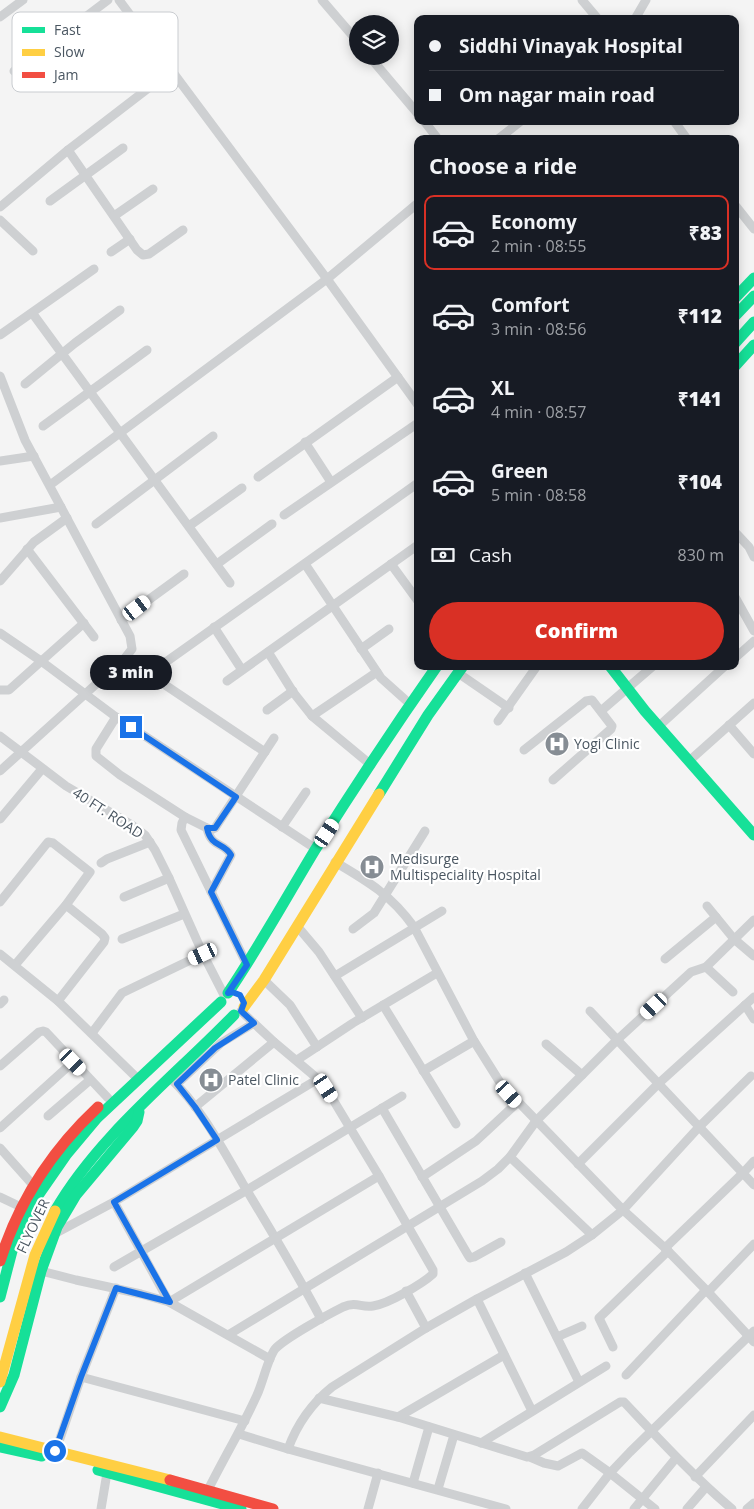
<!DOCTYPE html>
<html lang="en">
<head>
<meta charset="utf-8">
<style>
  :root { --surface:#171b24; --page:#242831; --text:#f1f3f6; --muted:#9ea1a6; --line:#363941; --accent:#d93025 }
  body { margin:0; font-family:"Open Sans",sans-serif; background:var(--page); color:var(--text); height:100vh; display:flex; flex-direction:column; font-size:19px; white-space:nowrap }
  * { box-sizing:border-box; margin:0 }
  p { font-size:16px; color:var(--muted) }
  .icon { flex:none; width:28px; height:28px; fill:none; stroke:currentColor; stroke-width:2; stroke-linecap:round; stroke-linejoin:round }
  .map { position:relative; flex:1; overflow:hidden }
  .side { position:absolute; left:414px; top:135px; width:325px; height:535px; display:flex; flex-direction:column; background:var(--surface); border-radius:10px; box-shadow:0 2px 12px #0003 }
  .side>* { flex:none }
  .top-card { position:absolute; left:414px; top:15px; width:325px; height:110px; border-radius:10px; box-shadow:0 2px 12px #0003; display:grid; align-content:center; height:110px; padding:0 15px; background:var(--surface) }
  .tools { position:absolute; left:349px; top:15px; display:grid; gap:10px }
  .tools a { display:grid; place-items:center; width:50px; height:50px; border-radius:50%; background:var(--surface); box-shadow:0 2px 12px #0003; font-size:25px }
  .end { position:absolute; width:22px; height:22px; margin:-11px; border:6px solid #1a73e8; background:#fff; box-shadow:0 0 0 2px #fff }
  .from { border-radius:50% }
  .bubble { position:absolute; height:35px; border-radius:18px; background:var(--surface); box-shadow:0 2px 12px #0003; font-size:16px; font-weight:800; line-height:35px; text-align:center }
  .car { position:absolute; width:15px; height:30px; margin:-15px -8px; border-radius:6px; box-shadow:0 0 4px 1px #0007; background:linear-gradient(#fff 24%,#345 0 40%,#fff 0 76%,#345 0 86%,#fff 0) }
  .top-card b { display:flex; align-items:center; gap:18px; height:48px; font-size:19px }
  .top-card b+b { border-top:1px solid var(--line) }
  .top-card i { width:12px; height:12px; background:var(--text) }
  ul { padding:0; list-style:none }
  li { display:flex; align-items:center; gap:15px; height:75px; margin:0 10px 8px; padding:0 5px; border:2px solid transparent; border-radius:10px }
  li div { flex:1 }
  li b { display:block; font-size:19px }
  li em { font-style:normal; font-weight:800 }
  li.current { border-color:var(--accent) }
  li>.icon { width:45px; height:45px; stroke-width:1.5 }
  h2 { padding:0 15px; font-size:22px; line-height:60px }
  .pay { display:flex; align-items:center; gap:12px; height:55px; padding:0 15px; font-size:19px }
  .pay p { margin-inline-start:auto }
  .action { display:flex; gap:10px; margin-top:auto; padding:10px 15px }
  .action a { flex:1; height:58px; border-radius:30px; background:var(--accent); color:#fff; font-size:20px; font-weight:800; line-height:58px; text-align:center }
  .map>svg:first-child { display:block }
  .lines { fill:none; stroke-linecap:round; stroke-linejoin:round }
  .street { stroke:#ced0d2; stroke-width:9 }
  .fast { stroke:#16e098; stroke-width:11 }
  .slow { stroke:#ffcf43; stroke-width:11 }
  .jam { stroke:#f24e42; stroke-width:11 }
  .route { stroke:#1a73e8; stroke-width:6 }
  .labels { text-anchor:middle; stroke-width:4.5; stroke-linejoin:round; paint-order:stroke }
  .poi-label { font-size:14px; fill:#4a5661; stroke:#fff; text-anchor:start }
  .street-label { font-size:14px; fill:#4a5661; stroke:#fff }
  .key { fill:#fff; stroke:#c9ccd0; stroke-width:1 }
  .key-label { font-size:14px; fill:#4a5661 }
</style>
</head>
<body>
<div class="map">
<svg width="754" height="1509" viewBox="0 0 754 1509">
  <rect width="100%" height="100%" fill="#f4f4f4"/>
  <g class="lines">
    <g class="street">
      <path d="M 119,0 L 327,279 L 418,405"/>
      <path d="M 322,0 L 358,42"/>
      <path d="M 582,0 L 598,19"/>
      <path d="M 0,17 L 23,0"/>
      <path d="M 635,19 L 646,0"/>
      <path d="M 369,56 L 418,114"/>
      <path d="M 14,71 L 108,0"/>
      <path d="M 424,121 L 438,139"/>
      <path d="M 674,121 L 687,139"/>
      <path d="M 498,139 L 521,121"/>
      <path d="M 68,150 L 137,250 L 143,255 L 149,254 L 183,230"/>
      <path d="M 50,201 L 123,148"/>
      <path d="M 735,205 L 754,229"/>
      <path d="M 0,207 L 68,150 L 172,70"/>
      <path d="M 114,216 L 153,189"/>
      <path d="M 0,220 L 33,251"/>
      <path d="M 111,252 L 130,239"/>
      <path d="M 33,314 L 230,583"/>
      <path d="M 0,335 L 94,269"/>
      <path d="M 0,376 L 25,440 L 130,636 L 132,649 L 125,658 L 0,771"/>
      <path d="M 25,384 L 75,343 L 120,310"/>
      <path d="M 43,426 L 147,350"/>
      <path d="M 305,442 L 331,482"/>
      <path d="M 0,461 L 34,456"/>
      <path d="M 258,477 L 398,377"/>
      <path d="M 50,485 L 327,279 L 418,203"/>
      <path d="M 284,515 L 418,423"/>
      <path d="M 0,518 L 61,507"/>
      <path d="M 96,524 L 213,436"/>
      <path d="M 189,526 L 242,488"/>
      <path d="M 735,532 L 749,547 L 754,557"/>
      <path d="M 27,549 L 94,637"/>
      <path d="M 217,564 L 272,524"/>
      <path d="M 305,564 L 381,678 L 410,704"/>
      <path d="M 391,564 L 418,601"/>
      <path d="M 0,581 L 34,542 L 67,518"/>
      <path d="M 735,597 L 754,631"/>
      <path d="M 121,620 L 184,574"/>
      <path d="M 214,627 L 242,670"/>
      <path d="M 0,633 L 41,661 L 116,717 L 316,849"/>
      <path d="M 361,649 L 389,629"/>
      <path d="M 268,652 L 293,692 L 312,716 L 371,765"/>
      <path d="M 125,658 L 265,752"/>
      <path d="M 735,658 L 754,641"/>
      <path d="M 458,673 L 509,708"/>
      <path d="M 149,674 L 418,483"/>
      <path d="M 227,681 L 418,545"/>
      <path d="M 0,690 L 9,690 L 84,623"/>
      <path d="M 267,710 L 293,691"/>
      <path d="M 601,711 L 653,666"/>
      <path d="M 312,716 L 377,672"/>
      <path d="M 116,717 L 96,749 L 96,756 L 120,775 L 185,817 L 211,830 L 215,828 L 274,738"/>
      <path d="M 498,721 L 537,666"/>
      <path d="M 729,725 L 754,754"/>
      <path d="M 659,726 L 725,666"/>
      <path d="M 0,736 L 66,786 L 132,825 L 145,835 L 155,850 L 169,878 L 203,954 L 224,995"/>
      <path d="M 524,750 L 586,701 L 592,700 L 612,726 L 611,729 L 553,780"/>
      <path d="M 689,761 L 754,703"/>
      <path d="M 185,817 L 182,823 L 181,830 L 247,965"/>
      <path d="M 0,819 L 42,769"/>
      <path d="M 282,827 L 306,792"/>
      <path d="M 207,828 C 211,848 224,842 231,855 L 211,892"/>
      <path d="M 335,862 C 369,882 391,895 414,927 L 474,1041 L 501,1084 L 623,1210 L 665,1248 L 708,1292 L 754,1342"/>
      <path d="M 101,863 L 107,859 L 150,842"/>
      <path d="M 124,897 L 169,878"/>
      <path d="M 0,902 L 48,842 L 53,843 L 90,872 L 66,905 L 15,965"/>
      <path d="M 707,906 L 734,939 L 754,956"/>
      <path d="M 297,926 L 319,952 L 362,1018"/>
      <path d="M 353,929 L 374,913 L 425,831"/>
      <path d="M 122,939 L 184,914"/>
      <path d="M 0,954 L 58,1001 L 138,1079"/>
      <path d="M 665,959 L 716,917"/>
      <path d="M 706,967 L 733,992"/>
      <path d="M 335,976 L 442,911"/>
      <path d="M 264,980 L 290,1005 L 317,1047"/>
      <path d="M 58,1001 L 104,942 L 105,938 L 102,934 L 66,905"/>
      <path d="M 0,1004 L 4,1000"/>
      <path d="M 383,1005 L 456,1124"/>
      <path d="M 745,1005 L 754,1019"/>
      <path d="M 590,1011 L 754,1185"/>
      <path d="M 92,1033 L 122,993 L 203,954"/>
      <path d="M 546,1044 L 582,1075"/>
      <path d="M 297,1060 L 353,1023 L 437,973"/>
      <path d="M 0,1066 L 39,1032 L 43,1031 L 46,1032 L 108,1098"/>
      <path d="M 423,1071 L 474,1041"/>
      <path d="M 170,1078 C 201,1107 222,1148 243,1184 C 270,1229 297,1273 321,1319"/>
      <path d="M 177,1084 L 221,1043 L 254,1023"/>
      <path d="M 195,1107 L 274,1042"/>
      <path d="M 382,1108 L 468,1255 L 470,1258 L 474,1257 L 501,1242"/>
      <path d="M 48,1116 L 90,1080"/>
      <path d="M 0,1128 L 73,1062"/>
      <path d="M 0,1148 L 33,1185"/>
      <path d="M 510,1157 L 592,1235"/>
      <path d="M 578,1164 L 658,1084 L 754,997"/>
      <path d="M 422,1177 L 476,1141 L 517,1103"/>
      <path d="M 0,1197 L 21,1207"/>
      <path d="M 114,1202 L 169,1302 L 379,1176"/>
      <path d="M 54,1234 L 114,1202 L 318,1079"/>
      <path d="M 665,1248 L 743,1173 L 754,1161"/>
      <path d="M 114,1267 L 247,1190 L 402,1096"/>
      <path d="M 41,1271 L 76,1280 L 141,1294 L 169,1302 L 270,1359"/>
      <path d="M 525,1273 L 579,1382"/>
      <path d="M 406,1291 L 426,1328"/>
      <path d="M 708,1292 L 754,1244"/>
      <path d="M 477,1299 L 532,1411"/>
      <path d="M 228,1335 L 482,1181 L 498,1169 L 510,1157 L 536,1121 L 617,1040 L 691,972 L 706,967 L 754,920"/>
      <path d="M 557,1337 L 582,1326"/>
      <path d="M 613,1347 L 599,1318 L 668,1251"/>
      <path d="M 626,1375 L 706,1290"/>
      <path d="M 81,1377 L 245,1421"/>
      <path d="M 319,1398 L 398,1417 L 527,1457 L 534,1455 L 620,1402 L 624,1402 C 659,1439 693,1476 732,1509"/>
      <path d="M 398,1417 L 504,1355"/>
      <path d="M 239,1434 L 288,1449 L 506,1509"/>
      <path d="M 481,1443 L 606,1366"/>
      <path d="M 288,1449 C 297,1424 311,1404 332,1387 L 426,1328 L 477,1299 L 566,1252 L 592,1235 L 623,1210 L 699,1127 L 751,1076"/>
      <path d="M 530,1457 L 544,1463 L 558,1466 L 582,1453 L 610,1473 L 655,1509"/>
      <path d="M 53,1459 L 81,1377 L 116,1288"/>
      <path d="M 695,1477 L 754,1415"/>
      <path d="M 413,1483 L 429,1427"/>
      <path d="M 438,1489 L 454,1435"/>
      <path d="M 208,1490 C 224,1458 242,1428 257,1395 C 263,1382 268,1358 275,1349 C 285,1338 329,1314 343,1307 C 358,1301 360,1308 373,1306 C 388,1304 422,1284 433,1274 L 433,1270 L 379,1176 L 326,1088 L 318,1079 L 274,1042 L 241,1011"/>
      <path d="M 101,1509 L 108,1467"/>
      <path d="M 368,1509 L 378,1473"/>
      <path d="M 582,1509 L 610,1473 L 630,1452 L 754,1331"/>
      <path d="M 634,1509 L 676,1458"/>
      <path d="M 687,1509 L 706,1487"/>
      <path d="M 747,1509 L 754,1503"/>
    </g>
    <g class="fast">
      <path d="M 735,298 L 754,278"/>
      <path d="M 735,316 L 754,296"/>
      <path d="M 735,343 L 754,322"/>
      <path d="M 735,366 L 754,345"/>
      <path d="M 610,666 L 645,711 L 754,835"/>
      <path d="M 379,794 L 428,715 L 463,666"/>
      <path d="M 228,993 C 259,947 286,898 315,850 C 354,788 395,726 437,666"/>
      <path d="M 55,1211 C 98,1136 174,1077 234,1015"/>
      <path d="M 0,1297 L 12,1251 L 32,1204 L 66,1155 L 97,1118 L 221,1002"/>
      <path d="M 0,1407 L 14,1375 L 41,1271 L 57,1227 L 76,1195 L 133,1127 L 137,1121 L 139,1112"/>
      <path d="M 0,1447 L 42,1456"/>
      <path d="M 98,1470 L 241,1509"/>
    </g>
    <g class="slow">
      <path d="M 244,1007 L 264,980 L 379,794"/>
      <path d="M 0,1382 L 35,1255 L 55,1211"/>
      <path d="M 0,1437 L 170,1480"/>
    </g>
    <g class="jam">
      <path d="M 0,1261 C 19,1200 52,1150 98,1107"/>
      <path d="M 170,1480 L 273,1509"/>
    </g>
  </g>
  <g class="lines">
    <path class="route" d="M 55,1451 L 81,1377 L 116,1288 L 170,1302 L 114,1202 L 217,1140 L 195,1107 L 177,1084 L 215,1048 L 254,1023 L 241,1011 L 244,1003 L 240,995 L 232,992 L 228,993 L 247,965 L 211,892 L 231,855 C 224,842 211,848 207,828 L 215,828 L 236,797 L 131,727"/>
  </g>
  <defs>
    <symbol id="hospital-disc" viewBox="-11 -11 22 22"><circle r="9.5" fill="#868d94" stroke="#fff"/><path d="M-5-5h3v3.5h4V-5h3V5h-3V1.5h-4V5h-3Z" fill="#fff"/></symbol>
  </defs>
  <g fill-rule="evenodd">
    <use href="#hospital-disc" x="543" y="730" width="28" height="28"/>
    <use href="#hospital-disc" x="358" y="853" width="28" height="28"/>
    <use href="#hospital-disc" x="197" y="1066" width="28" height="28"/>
  </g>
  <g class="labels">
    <g class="poi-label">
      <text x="574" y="749">Yogi Clinic</text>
      <text x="390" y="864">Medisurge<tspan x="390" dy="16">Multispeciality Hospital</tspan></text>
      <text x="228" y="1085">Patel Clinic</text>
    </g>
    <g class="street-label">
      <text transform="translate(108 813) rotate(33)" y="5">40 FT. ROAD</text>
      <text transform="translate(33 1226) rotate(-65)" y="5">FLYOVER</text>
    </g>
  </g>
  <rect x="12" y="12" width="166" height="80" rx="8" class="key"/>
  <rect x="22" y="27" width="23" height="6" fill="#16e098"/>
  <rect x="22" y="49" width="23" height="7" fill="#ffcf43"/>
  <rect x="22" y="72" width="23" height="6" fill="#f24e42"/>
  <g class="key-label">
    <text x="54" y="35">Fast</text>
    <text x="54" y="57">Slow</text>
    <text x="54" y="80">Jam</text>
  </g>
</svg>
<div class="tools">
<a><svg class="icon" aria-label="layers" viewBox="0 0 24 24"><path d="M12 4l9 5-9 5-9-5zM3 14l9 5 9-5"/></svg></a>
</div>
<i class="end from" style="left:55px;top:1451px"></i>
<i class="end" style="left:131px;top:727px"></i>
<div class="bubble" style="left:90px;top:655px;width:82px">3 min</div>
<i class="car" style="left:137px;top:608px;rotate:53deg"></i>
<i class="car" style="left:327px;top:833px;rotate:34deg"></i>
<i class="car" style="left:203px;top:954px;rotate:245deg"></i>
<i class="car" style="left:654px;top:1006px;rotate:227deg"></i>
<i class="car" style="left:73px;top:1062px;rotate:136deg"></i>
<i class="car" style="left:326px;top:1088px;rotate:147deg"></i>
<i class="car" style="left:509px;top:1094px;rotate:138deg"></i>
<div class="top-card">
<b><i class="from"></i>Siddhi Vinayak Hospital</b>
<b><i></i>Om nagar main road</b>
</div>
<section class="side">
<h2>Choose a ride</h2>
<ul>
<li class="current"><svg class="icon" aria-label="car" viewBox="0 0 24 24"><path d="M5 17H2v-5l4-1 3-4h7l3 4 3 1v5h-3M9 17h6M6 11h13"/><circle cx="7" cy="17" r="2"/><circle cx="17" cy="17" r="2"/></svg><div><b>Economy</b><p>2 min · 08:55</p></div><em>₹83</em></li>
<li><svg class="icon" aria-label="car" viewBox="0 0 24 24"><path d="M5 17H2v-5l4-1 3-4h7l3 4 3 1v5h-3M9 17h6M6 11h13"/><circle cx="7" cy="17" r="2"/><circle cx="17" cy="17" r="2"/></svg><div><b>Comfort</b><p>3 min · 08:56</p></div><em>₹112</em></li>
<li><svg class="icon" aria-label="car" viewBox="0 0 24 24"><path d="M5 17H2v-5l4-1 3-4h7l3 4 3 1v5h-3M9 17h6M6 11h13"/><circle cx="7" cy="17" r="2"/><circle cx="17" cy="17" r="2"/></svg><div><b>XL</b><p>4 min · 08:57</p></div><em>₹141</em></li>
<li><svg class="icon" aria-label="car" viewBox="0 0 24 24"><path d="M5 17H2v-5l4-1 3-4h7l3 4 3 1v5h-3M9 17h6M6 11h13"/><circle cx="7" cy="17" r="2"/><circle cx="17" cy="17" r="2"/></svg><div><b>Green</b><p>5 min · 08:58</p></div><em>₹104</em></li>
</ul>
<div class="pay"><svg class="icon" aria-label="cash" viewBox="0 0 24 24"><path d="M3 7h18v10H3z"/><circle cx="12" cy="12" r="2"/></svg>Cash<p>830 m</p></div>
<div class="action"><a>Confirm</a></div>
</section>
</div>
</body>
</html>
